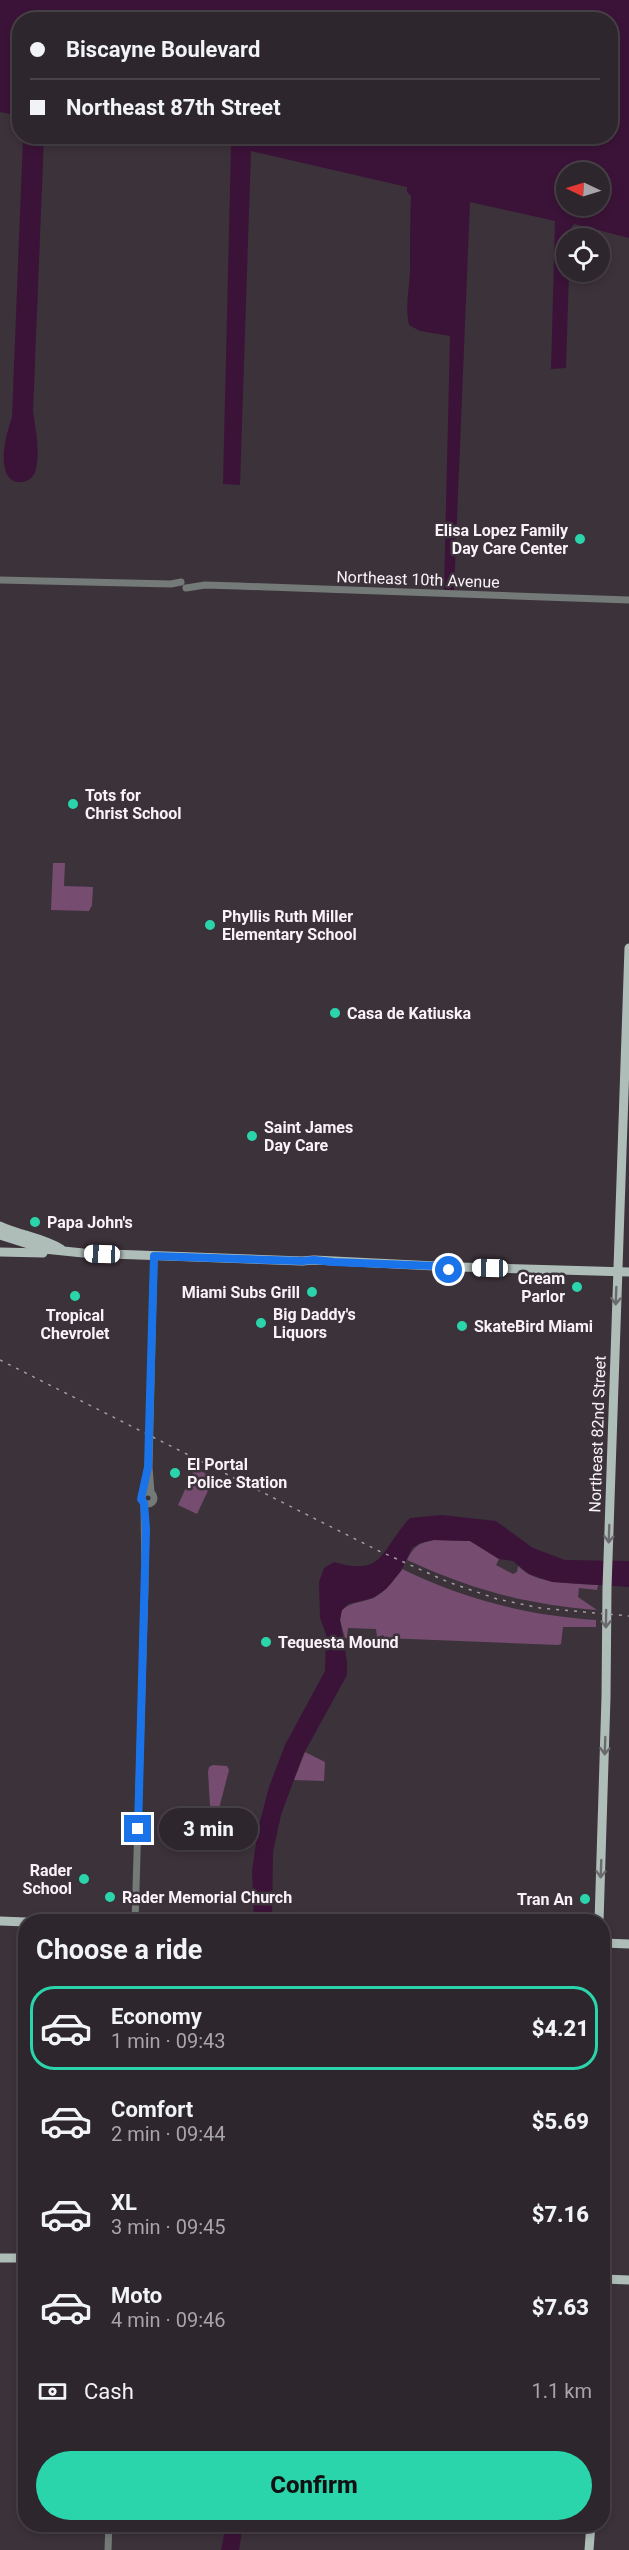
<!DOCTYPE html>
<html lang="en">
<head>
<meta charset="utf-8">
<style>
  :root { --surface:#2d262c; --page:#393238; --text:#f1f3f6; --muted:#a7a5a9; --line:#484348; --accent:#2bd5ac }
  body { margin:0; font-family:Roboto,sans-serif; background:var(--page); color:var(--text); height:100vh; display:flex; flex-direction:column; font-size:22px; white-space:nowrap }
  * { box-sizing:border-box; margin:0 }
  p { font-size:20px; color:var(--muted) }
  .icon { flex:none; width:33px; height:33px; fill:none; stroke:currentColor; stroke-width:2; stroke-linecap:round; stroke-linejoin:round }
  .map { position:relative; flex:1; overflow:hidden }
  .sheet { position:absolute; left:18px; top:1914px; width:592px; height:618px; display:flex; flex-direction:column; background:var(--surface); border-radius:24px; box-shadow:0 3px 9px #0003,0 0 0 2px var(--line) }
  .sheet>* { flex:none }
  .hud { position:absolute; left:12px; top:12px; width:606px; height:132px; border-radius:24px; box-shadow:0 3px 9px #0003,0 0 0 2px var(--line); display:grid; align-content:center; height:132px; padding:0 18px; background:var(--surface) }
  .needle { width:39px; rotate:274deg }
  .buttons { position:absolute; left:556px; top:162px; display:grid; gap:12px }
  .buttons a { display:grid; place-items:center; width:54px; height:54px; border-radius:50%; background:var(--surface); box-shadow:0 3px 9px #0003,0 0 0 2px var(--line); font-size:30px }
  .end { position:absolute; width:27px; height:27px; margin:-14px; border:8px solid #1a73e8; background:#fff; box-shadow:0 0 0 3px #fff }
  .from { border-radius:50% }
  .bubble { position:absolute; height:42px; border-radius:21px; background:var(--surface); box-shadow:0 3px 9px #0003,0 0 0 2px var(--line); font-size:20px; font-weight:800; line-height:42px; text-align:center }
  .car { position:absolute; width:18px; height:36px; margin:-18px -9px; border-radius:8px; box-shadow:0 0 4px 2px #0007; background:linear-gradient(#fff 24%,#345 0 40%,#fff 0 76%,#345 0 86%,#fff 0) }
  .hud b { display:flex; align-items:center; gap:21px; height:57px; font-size:22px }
  .hud b+b { border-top:2px solid var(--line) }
  .hud i { width:15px; height:15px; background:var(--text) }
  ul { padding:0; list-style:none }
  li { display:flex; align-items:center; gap:18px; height:84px; margin:0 12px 9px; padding:0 6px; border:3px solid transparent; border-radius:24px }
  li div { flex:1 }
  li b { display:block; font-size:22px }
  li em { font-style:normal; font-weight:800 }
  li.selected { border-color:var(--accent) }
  li>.icon { width:54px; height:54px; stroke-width:1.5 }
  h2 { padding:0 18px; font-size:27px; line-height:72px }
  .pay { display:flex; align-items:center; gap:15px; height:66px; padding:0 18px; font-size:22px }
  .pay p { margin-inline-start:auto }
  .primary-button { display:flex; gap:12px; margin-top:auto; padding:12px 18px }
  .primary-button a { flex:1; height:69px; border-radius:36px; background:var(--accent); color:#111; font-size:24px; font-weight:800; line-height:69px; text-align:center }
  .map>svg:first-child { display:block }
  .green { fill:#764d71 }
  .water { fill:#3b1338; fill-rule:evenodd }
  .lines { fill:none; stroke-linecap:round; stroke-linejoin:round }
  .minor { stroke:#737a77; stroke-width:7 }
  .major { stroke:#afbdb8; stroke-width:9 }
  .rail { stroke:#a49ca2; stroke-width:1.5; stroke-dasharray:3 6; stroke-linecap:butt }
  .oneway { stroke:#6a6a6c }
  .route { stroke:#1a73e8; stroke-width:8 }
  .poi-dot { fill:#2bd5ac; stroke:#3c323a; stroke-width:2 }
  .labels { text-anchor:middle; stroke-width:5; stroke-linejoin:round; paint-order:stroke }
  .poi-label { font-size:16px; font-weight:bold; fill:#f9f2f8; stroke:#3c323a; text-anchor:start }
  .street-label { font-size:16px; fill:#f9f2f8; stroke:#3c323a }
</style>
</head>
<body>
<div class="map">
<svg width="629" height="2550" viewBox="0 0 629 2550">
  <rect width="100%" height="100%" fill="#3c323a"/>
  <g class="green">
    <path d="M 53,863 L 65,863 L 64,886 L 93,887 L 92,905 L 89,911 L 51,910 Z"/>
    <path d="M 195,1468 L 214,1478 L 197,1514 L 178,1505 Z"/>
    <path d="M 434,1540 L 470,1541 L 499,1559 L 496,1565 L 513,1574 L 517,1572 L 518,1566 C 536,1585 573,1583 598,1585 L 597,1590 L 579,1588 L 578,1597 L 597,1610 C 524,1604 473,1590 407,1560 C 414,1546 419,1543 434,1540 Z"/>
    <path d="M 402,1569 C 464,1599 528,1616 596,1620 L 596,1627 L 563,1627 L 561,1644 L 558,1645 L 385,1638 L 383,1635 L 377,1637 L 376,1629 L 348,1628 L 347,1638 L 345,1638 L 340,1620 L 341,1611 C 352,1601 361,1603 373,1598 C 386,1592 394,1580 402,1569 Z"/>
    <path d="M 305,1752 L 325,1762 L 324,1781 L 294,1780 Z"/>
    <path d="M 213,1765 L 227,1766 L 229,1770 L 215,1824 L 210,1805 L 208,1772 L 209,1767 Z"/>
  </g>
  <g class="water">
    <path d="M 0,0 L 629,0 L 629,238 L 574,224 L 571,228 L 570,238 L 567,238 L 567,272 L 569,272 L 566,368 L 551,369 L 555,221 L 470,202 L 454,592 L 446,592 L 444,589 L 450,336 L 420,331 L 409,325 C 405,307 409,290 410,272 C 410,247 410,221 411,196 L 407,192 L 407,187 L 251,151 L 240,485 L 223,484 L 231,146 L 191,137 L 610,136 L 610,20 L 20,20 L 19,116 L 0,112 ZM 567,172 L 600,172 L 600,206 L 567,206 Z"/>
    <path d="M 23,137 L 44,137 L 33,412 C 36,431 40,450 36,469 C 34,484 11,488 6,472 C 0,456 7,432 12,417 Z"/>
    <path d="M 442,1515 L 496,1521 L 533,1548 L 565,1560 L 629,1561 L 629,1587 L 552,1582 L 529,1574 L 513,1561 L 499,1559 L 470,1541 L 434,1540 L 420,1543 L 412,1548 L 401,1571 L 386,1589 L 373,1598 L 348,1604 L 342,1610 L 340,1620 L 347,1662 L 347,1675 L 303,1755 L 281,1815 L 273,1852 L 272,1921 L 254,1922 L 252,1871 L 258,1829 L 269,1787 L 285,1745 L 325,1671 L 326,1634 L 320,1618 L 319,1582 L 324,1568 L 334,1562 C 385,1577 380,1550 410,1518 Z"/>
    <path d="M 226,2525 L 243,2525 L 239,2550 L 221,2550 Z"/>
  </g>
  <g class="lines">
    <g class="minor">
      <path d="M 0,580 L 171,584 L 181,582"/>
      <path d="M 186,588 L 205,585 L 238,586 L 629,600"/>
      <circle cx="148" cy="1498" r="6"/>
      <path d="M 151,1492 L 149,1467 L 154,1256"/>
      <path d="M 135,1922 L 145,1586 L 144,1503"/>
      <path d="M 108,2550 L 109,2524"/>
    </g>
    <g class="major">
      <path d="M 0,1226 C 19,1235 44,1238 61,1249"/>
      <path d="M 0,1235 L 44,1249 L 83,1253 L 302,1261 L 314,1260 L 435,1266 L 449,1270 L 460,1267 L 629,1272"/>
      <path d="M 0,1252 L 43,1253"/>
      <path d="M 0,1921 L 26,1922"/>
      <path d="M 599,1922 L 606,1697 L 607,1588 L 629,948"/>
      <path d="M 603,1943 L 629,1944"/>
      <path d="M 0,2258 L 26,2258"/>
      <path d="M 603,2279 L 629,2280"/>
      <path d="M 589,2550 L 591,2524"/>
    </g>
    <path class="rail" d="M 0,1360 L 379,1551 L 448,1582 L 497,1599 L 540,1608 L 629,1616"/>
  </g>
  <defs><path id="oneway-shaft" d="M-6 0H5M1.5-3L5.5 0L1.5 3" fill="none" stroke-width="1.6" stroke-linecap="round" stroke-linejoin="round" transform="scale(1.5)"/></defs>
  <g class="oneway">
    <use href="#oneway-shaft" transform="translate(616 1296) rotate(92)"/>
    <use href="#oneway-shaft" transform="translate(609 1534) rotate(92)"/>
    <use href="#oneway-shaft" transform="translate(606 1619) rotate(91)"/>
    <use href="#oneway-shaft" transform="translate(605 1746) rotate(92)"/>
    <use href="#oneway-shaft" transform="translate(601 1869) rotate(92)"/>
  </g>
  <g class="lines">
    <path class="route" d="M 138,1829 L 146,1529 L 144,1503 L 141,1499 L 148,1467 L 154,1256 L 302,1261 L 314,1260 L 334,1262 L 435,1266 L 449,1263 L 460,1267 L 449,1270"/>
  </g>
  <g class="poi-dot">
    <circle cx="580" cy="539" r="6"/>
    <circle cx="73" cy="804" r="6"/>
    <circle cx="210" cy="925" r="6"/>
    <circle cx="335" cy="1013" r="6"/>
    <circle cx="252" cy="1136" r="6"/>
    <circle cx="35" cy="1222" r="6"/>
    <circle cx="577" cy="1287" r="6"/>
    <circle cx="312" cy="1292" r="6"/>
    <circle cx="75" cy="1296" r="6"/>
    <circle cx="261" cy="1323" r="6"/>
    <circle cx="462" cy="1326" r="6"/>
    <circle cx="175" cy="1473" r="6"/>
    <circle cx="266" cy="1642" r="6"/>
    <circle cx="84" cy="1879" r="6"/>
    <circle cx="110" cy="1897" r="6"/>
    <circle cx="585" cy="1899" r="6"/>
  </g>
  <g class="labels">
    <g class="poi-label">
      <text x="568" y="536" text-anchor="end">Elisa Lopez Family<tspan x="568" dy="18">Day Care Center</tspan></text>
      <text x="85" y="801">Tots for<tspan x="85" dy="18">Christ School</tspan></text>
      <text x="222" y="922">Phyllis Ruth Miller<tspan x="222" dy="18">Elementary School</tspan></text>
      <text x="347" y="1019">Casa de Katiuska</text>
      <text x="264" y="1133">Saint James<tspan x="264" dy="18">Day Care</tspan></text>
      <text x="47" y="1228">Papa John's</text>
      <text x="565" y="1284" text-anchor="end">Cream<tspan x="565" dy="18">Parlor</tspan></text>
      <text x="300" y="1298" text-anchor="end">Miami Subs Grill</text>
      <text x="273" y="1320">Big Daddy's<tspan x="273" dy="18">Liquors</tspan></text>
      <text x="75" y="1321" text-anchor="middle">Tropical<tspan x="75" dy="18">Chevrolet</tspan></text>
      <text x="474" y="1332">SkateBird Miami</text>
      <text x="187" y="1470">El Portal<tspan x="187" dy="18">Police Station</tspan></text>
      <text x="278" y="1648">Tequesta Mound</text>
      <text x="72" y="1876" text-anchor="end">Rader<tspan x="72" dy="18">School</tspan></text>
      <text x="122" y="1903">Rader Memorial Church</text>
      <text x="573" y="1905" text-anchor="end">Tran An</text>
    </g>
    <g class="street-label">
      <text transform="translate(418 579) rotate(2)" y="6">Northeast 10th Avenue</text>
      <text transform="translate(597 1434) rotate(-88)" y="6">Northeast 82nd Street</text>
    </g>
  </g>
</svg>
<div class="buttons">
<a><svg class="needle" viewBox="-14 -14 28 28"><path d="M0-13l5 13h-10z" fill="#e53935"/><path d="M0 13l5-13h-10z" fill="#a7a5a9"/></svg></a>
<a><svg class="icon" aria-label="locate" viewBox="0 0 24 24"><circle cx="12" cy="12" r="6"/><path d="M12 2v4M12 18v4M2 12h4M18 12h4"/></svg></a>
</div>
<i class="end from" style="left:449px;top:1270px"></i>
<i class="end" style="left:138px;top:1829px"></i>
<div class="bubble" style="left:159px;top:1808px;width:99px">3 min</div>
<i class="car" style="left:102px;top:1254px;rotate:272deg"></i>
<i class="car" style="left:490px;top:1268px;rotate:271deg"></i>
<div class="hud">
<b><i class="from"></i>Biscayne Boulevard</b>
<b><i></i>Northeast 87th Street</b>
</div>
<section class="sheet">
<h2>Choose a ride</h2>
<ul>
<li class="selected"><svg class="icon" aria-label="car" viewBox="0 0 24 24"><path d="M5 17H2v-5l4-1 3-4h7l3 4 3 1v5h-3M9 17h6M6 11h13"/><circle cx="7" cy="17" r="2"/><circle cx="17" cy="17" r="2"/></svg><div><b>Economy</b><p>1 min · 09:43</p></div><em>$4.21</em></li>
<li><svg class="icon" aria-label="car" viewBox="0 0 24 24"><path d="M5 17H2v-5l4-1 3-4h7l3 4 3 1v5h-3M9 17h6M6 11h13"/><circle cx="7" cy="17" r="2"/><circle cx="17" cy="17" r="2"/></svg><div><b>Comfort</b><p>2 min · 09:44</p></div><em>$5.69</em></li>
<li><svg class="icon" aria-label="car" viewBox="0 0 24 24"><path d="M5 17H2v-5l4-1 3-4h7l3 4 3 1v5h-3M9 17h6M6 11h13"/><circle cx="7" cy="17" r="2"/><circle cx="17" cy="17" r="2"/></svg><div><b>XL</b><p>3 min · 09:45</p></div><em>$7.16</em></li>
<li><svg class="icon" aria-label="car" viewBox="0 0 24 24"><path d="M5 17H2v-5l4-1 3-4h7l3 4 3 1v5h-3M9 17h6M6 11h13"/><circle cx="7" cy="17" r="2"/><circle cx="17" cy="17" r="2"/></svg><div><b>Moto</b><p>4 min · 09:46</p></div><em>$7.63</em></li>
</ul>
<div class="pay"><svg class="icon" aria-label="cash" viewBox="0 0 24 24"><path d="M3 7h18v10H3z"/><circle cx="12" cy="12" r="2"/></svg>Cash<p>1.1 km</p></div>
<div class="primary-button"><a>Confirm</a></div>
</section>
</div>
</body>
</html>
